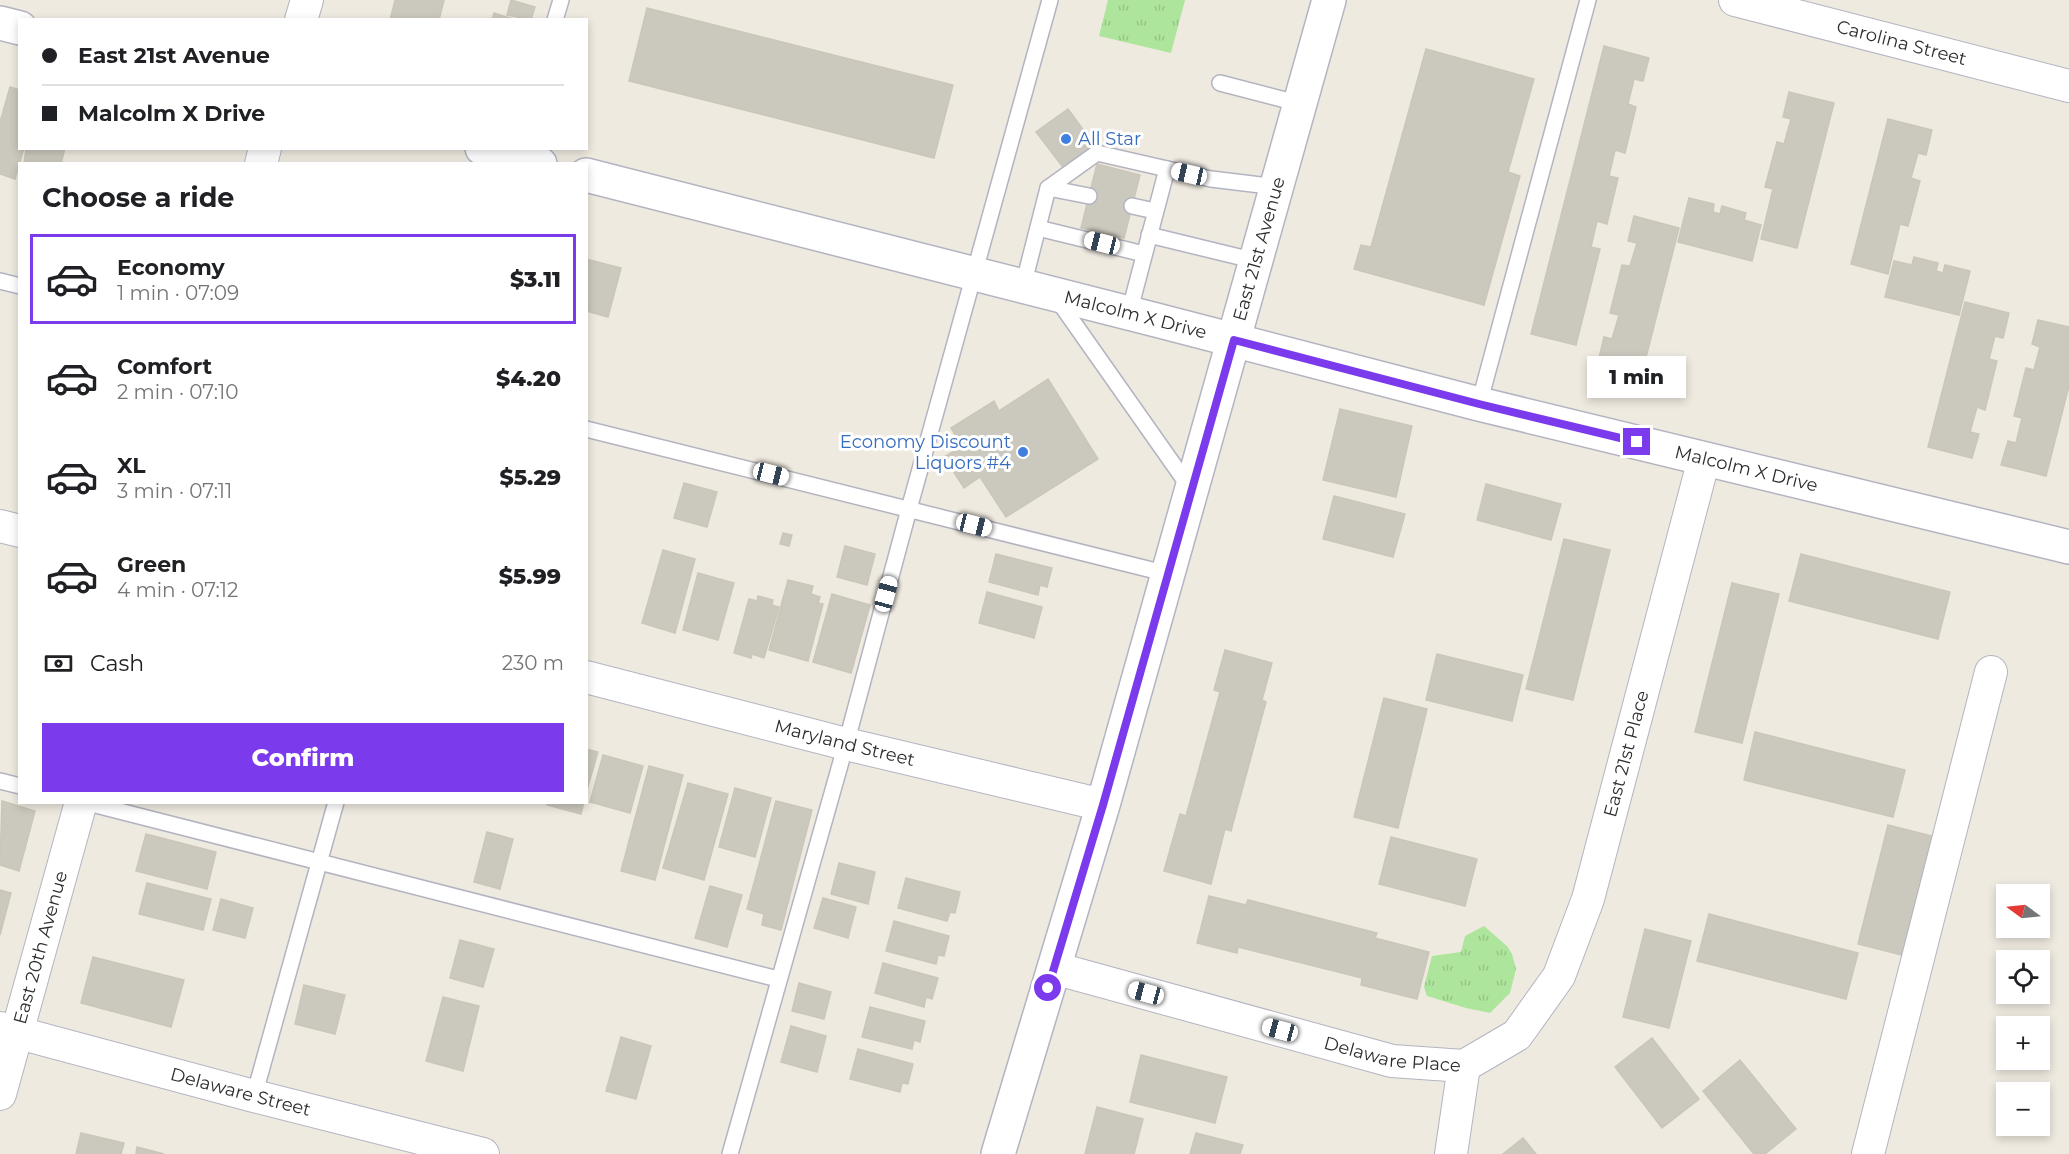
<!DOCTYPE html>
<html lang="en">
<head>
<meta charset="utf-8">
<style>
  :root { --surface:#fff; --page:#f6f6f6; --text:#202124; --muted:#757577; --line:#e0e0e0; --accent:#7c3aed }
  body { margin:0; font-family:Montserrat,sans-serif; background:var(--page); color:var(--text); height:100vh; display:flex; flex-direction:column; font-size:22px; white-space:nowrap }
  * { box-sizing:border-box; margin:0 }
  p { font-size:20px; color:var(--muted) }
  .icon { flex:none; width:33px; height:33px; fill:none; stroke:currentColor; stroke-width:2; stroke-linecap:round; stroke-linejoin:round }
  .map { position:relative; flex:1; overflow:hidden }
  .drawer { position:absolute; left:18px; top:162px; width:570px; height:642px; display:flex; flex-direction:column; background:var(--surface); border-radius:0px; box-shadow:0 3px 9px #0003 }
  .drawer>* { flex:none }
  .top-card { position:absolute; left:18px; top:18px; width:570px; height:132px; border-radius:0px; box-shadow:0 3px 9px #0003; display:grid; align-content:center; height:132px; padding:0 24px; background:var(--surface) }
  .needle { width:39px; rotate:285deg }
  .fabs { position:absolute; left:1996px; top:884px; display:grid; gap:12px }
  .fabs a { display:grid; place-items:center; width:54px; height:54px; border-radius:0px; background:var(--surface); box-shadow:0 3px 9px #0003; font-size:30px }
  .end { position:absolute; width:27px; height:27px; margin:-14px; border:8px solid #7c3aed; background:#fff; box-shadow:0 0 0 3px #fff }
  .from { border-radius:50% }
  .bubble { position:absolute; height:42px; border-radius:0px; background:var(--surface); box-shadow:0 3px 9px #0003; font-size:20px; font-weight:800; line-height:42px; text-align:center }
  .car { position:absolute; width:18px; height:36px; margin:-18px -9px; border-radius:8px; box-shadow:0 0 4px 2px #0007; background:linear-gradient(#fff 24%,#345 0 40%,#fff 0 76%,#345 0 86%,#fff 0) }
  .top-card b { display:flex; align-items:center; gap:21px; height:57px; font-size:22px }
  .top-card b+b { border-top:2px solid var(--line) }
  .top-card i { width:15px; height:15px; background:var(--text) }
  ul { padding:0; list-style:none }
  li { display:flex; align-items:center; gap:18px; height:90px; margin:0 12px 9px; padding:0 12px; border:3px solid transparent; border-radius:0px }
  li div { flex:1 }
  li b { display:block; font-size:22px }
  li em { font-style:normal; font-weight:800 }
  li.selected { border-color:var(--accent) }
  li>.icon { width:54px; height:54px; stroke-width:1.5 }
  h2 { padding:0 24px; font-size:27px; line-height:72px }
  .pay { display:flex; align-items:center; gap:15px; height:66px; padding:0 24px; font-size:22px }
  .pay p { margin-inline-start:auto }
  .button { display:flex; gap:12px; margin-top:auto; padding:12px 24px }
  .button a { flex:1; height:69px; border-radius:0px; background:var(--accent); color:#fff; font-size:24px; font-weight:800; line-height:69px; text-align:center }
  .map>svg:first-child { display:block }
  .park { fill:url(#park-tufts) }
  .building { fill:#cbc8be; stroke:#cbc6b9; stroke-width:1.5 }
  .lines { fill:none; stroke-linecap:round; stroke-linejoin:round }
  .service-casing { stroke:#b3b4c1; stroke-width:18 }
  .minor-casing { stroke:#b3b4c1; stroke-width:34 }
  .tertiary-casing { stroke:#b3b4c1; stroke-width:36 }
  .service { stroke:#fff; stroke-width:15 }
  .minor { stroke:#fff; stroke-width:32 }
  .tertiary { stroke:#fff; stroke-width:33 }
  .route { stroke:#7c3aed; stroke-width:8 }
  .shop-dot { fill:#3f7fe0; stroke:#fff; stroke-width:2 }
  .labels { text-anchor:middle; stroke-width:6; stroke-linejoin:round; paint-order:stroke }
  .street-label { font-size:18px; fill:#2d2d2d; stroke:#fff }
  .shop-label { font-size:18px; fill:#366cbe; stroke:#fff; text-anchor:start }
</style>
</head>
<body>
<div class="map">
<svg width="2069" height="1154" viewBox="0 0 2069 1154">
  <defs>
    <pattern id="park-tufts" width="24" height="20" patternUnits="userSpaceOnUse" patternTransform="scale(1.5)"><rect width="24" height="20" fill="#ade59c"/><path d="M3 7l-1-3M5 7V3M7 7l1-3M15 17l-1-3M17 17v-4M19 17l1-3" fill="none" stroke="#95c587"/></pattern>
  </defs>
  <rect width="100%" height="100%" fill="#efeae0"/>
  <g class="park">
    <path d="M 1108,0 L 1185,0 L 1171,53 L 1099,36 Z"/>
    <path d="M 1484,926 L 1507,946 L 1512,954 L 1516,969 L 1510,993 L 1490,1013 L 1466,1008 L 1427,996 L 1424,987 L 1432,956 L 1461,952 L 1465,936 Z"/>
  </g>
  <g class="building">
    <path d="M 395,0 L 444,0 L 439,20 L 390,20 Z"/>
    <path d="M 511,0 L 535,7 L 531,20 L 507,15 Z"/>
    <path d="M 647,8 L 953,85 L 934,158 L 629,81 Z"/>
    <path d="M 494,13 L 516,20 L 492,20 Z"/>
    <path d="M 1604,46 L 1649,58 L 1643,81 L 1634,79 L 1628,104 L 1636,107 L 1625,153 L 1615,150 L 1609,176 L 1618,178 L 1607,224 L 1597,221 L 1591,247 L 1600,249 L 1576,345 L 1531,334 Z"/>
    <path d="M 1426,49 L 1534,79 L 1508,172 L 1520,176 L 1484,305 L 1354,269 L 1361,245 L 1371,247 Z"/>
    <path d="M 10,87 L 20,90 L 20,148 L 24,148 L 15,179 L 0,174 L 0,122 Z"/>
    <path d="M 1789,92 L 1834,103 L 1797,248 L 1761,239 L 1773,189 L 1765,187 L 1777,142 L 1784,144 L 1791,119 L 1783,117 Z"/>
    <path d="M 1068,109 L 1096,147 L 1065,170 L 1036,132 Z"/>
    <path d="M 1888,119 L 1932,130 L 1926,155 L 1918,153 L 1911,178 L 1920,181 L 1908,226 L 1900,224 L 1888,274 L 1851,264 Z"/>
    <path d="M 26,148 L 65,148 L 61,164 L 24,164 Z"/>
    <path d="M 1097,164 L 1140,175 L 1124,238 L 1081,228 Z"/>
    <path d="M 1689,198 L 1714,204 L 1713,212 L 1720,214 L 1722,206 L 1746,213 L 1744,220 L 1761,225 L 1752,261 L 1678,242 Z"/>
    <path d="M 1634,216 L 1679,228 L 1642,373 L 1598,362 L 1604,337 L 1612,339 L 1619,315 L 1610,313 L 1622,265 L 1630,266 L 1637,243 L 1628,241 Z"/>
    <path d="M 1914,257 L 1938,263 L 1936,271 L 1943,273 L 1945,265 L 1970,271 L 1959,315 L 1885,297 L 1894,261 L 1912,265 Z"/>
    <path d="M 586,259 L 621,268 L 608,317 L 586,311 Z"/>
    <path d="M 1965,302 L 2009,313 L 2003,338 L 1995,336 L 1989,359 L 1997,361 L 1985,410 L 1977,407 L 1970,432 L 1979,434 L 1972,458 L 1928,447 Z"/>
    <path d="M 2038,320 L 2069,327 L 2069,386 L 2046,476 L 2001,465 L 2008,441 L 2016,443 L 2022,418 L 2014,416 L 2026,368 L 2034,370 L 2040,347 L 2032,344 Z"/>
    <path d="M 1048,379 L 1098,459 L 1006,517 L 980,477 L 964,488 L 944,457 L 962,446 L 951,428 L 994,401 L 999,411 Z"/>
    <path d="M 1340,409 L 1412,426 L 1396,497 L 1323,480 Z"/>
    <path d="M 684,483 L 717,492 L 707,527 L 674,518 Z"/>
    <path d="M 1486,484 L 1561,504 L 1551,540 L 1477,520 Z"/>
    <path d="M 1334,496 L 1405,514 L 1393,557 L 1323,539 Z"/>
    <path d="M 783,533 L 792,535 L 789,546 L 780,544 Z"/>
    <path d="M 1564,539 L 1610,550 L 1573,700 L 1526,689 Z"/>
    <path d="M 845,546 L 875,554 L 867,585 L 837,577 Z"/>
    <path d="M 663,550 L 695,559 L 675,633 L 642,623 Z"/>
    <path d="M 996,554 L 1052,568 L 1047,587 L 1040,585 L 1038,595 L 989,582 Z"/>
    <path d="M 1801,554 L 1950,592 L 1938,639 L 1789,601 Z"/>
    <path d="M 698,573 L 734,583 L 718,640 L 683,630 Z"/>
    <path d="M 788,580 L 813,586 L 811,594 L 820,597 L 818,603 L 823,604 L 808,661 L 769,650 Z"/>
    <path d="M 1732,583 L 1779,594 L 1742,743 L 1695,732 Z"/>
    <path d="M 987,592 L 1042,607 L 1034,638 L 979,623 Z"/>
    <path d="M 832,594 L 870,605 L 851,673 L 813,662 Z"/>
    <path d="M 758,596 L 773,600 L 772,605 L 779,607 L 764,658 L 752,654 L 751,658 L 734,653 L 749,599 L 757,601 Z"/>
    <path d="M 1225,650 L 1272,663 L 1262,700 L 1266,702 L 1231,831 L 1225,829 L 1211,884 L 1164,871 L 1180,814 L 1186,816 L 1220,692 L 1214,690 Z"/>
    <path d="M 1437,654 L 1523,675 L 1512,721 L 1426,700 Z"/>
    <path d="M 1384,698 L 1427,709 L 1398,828 L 1354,817 Z"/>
    <path d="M 1755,732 L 1905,770 L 1893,817 L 1744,780 Z"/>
    <path d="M 586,749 L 598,752 L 586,793 Z"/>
    <path d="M 603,755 L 643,766 L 630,813 L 590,802 Z"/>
    <path d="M 649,766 L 683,775 L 655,880 L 621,871 Z"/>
    <path d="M 688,783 L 728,794 L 704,880 L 663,868 Z"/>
    <path d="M 735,788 L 771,798 L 755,857 L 719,847 Z"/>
    <path d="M 2,801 L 35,811 L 19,871 L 0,865 Z"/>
    <path d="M 776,801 L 812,810 L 781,930 L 762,925 L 764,914 L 747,909 Z"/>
    <path d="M 547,802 L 584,802 L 581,814 L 547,805 Z"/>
    <path d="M 1888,825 L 1932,836 L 1902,955 L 1858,944 Z"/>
    <path d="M 487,832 L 513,839 L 500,889 L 474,882 Z"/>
    <path d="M 146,834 L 216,852 L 207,889 L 136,871 Z"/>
    <path d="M 1391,837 L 1477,859 L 1465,906 L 1379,884 Z"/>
    <path d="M 839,863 L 875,872 L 868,904 L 831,894 Z"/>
    <path d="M 906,878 L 960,892 L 955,913 L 950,912 L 947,921 L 898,908 Z"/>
    <path d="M 147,883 L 211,899 L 203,930 L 139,914 Z"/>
    <path d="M 710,886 L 742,895 L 727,947 L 695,938 Z"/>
    <path d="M 0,890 L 11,893 L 0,935 Z"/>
    <path d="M 1209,896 L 1246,905 L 1248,900 L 1377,933 L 1375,938 L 1429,952 L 1417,999 L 1361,985 L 1362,978 L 1238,947 L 1237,953 L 1197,943 Z"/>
    <path d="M 823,898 L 856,907 L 848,938 L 814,928 Z"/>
    <path d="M 221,899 L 253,908 L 245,938 L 213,930 Z"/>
    <path d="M 1709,914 L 1858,953 L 1846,999 L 1697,961 Z"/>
    <path d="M 894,921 L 949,936 L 944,956 L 938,955 L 936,964 L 886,951 Z"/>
    <path d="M 1645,929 L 1691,941 L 1669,1028 L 1623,1017 Z"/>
    <path d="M 460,940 L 494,949 L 483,987 L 450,978 Z"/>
    <path d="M 93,957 L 184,980 L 171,1027 L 81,1003 Z"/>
    <path d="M 883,963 L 938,978 L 932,999 L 926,997 L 924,1007 L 875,993 Z"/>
    <path d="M 799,983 L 831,992 L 824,1019 L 792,1011 Z"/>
    <path d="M 304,985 L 345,995 L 335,1034 L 295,1024 Z"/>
    <path d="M 443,997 L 479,1006 L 463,1071 L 426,1061 Z"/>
    <path d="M 870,1007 L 925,1021 L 920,1042 L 914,1040 L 912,1049 L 862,1037 Z"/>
    <path d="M 791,1026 L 826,1036 L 817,1072 L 781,1062 Z"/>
    <path d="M 621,1037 L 651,1046 L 636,1099 L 606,1091 Z"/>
    <path d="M 1652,1038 L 1699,1099 L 1662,1128 L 1615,1067 Z"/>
    <path d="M 858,1049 L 913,1064 L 908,1084 L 902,1083 L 900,1092 L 850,1079 Z"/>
    <path d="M 1141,1055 L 1227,1077 L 1215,1123 L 1130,1102 Z"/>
    <path d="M 1740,1060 L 1796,1129 L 1765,1154 L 1754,1154 L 1703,1091 Z"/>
    <path d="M 1097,1107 L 1143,1119 L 1134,1154 L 1085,1154 Z"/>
    <path d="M 81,1133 L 124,1143 L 121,1154 L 76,1154 Z"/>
    <path d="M 1196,1133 L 1243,1145 L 1240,1154 L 1190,1154 Z"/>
    <path d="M 1523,1138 L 1536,1154 L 1503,1154 Z"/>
    <path d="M 137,1147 L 164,1154 L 136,1154 Z"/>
  </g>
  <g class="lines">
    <defs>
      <g id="service">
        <path d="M 555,20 L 561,0"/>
        <path d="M 1220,83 L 1301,104"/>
        <path d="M 1048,188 L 1089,196"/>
        <path d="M 1132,206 L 1155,211"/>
        <path d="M 1038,228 L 1144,254"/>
        <path d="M 1149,235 L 1256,261"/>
        <path d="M 0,281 L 20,286"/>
        <path d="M 1023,286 L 1048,188 L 1097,153 L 1211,179 L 1277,187"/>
        <path d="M 1057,299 L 1190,488"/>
        <path d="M 1129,313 L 1167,169"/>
        <path d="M 1479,404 L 1588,0"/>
        <path d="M 586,429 L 1168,574"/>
        <path d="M 0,781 L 20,786"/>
        <path d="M 84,802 L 778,979"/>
        <path d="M 254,1096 L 336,802"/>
        <path d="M 730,1154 L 846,744 L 909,509 L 1050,0"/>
      </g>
      <g id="minor">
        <path id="s1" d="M 1735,0 L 2069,86"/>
        <path d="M 301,20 L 307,0"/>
        <path d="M 261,164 L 265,148"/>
        <path d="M 0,526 L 20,531"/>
        <path id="s2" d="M 586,677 L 846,744 L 1103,805"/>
        <path id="s3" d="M 1054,968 L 1392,1061 L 1464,1066 L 1517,1035 L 1559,976 L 1588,899 L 1704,459"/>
        <path id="s4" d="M 0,1028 L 254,1096 L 483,1154"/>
        <path id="s5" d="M 0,1094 L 81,802"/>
        <path d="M 1451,1154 L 1464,1066"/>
        <path d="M 1868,1154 L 1991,672"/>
      </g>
      <g id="tertiary">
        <path d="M 0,23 L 20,28"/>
        <path d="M 482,148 L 540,164"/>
        <path id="s6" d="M 586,175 L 1160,321 L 1479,404 L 2069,547"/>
        <path id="s7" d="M 998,1154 L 1103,805 L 1329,0"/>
      </g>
    </defs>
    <use href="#service" class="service-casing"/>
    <use href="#minor" class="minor-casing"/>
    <use href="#tertiary" class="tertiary-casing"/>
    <use href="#service" class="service"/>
    <use href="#minor" class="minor"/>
    <use href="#tertiary" class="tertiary"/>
  </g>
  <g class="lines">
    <path class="route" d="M 1048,988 L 1103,805 L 1234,340 L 1479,404 L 1637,442"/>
  </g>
  <g class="shop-dot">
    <circle cx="1066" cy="139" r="6"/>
    <circle cx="1023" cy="452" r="6"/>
  </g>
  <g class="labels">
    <g class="street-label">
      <text dy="6" stroke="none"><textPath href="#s1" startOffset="172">Carolina Street</textPath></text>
      <text dy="6" stroke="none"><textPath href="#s7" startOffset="942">East 21st Avenue</textPath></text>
      <text dy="6" stroke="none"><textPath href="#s6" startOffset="567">Malcolm X Drive</textPath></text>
      <text dy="6" stroke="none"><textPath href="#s6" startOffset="1197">Malcolm X Drive</textPath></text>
      <text dy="6" stroke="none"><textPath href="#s2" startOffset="267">Maryland Street</textPath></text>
      <text dy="6" stroke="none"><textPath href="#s3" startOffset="789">East 21st Place</textPath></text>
      <text dy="6" stroke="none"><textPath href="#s5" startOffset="152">East 20th Avenue</textPath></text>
      <text dy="6" stroke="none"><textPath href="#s3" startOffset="350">Delaware Place</textPath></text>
      <text dy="6" stroke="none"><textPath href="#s4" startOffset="249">Delaware Street</textPath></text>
    </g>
    <g class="shop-label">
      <text x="1078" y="145">All Star</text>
      <text x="1011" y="448" text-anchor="end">Economy Discount<tspan x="1011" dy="21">Liquors #4</tspan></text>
    </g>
  </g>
</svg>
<div class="fabs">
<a><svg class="needle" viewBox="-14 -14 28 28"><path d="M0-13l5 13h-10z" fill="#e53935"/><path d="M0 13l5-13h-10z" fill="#757577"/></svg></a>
<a><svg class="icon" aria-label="locate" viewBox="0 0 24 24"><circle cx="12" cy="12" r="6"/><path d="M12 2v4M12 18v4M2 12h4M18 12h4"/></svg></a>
<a>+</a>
<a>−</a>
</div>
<i class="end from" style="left:1048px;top:988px"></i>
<i class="end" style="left:1637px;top:442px"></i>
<div class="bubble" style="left:1587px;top:356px;width:99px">1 min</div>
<i class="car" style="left:1189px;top:174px;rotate:283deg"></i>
<i class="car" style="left:1102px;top:243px;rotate:284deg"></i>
<i class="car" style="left:771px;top:474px;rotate:104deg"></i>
<i class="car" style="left:974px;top:525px;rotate:104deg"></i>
<i class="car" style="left:886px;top:594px;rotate:15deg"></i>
<i class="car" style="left:1146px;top:993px;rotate:285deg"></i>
<i class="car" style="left:1280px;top:1030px;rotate:285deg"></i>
<div class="top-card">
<b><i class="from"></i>East 21st Avenue</b>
<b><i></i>Malcolm X Drive</b>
</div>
<section class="drawer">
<h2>Choose a ride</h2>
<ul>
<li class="selected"><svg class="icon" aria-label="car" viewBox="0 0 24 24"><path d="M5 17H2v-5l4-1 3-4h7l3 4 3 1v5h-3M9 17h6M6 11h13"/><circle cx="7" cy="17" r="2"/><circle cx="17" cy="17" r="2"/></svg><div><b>Economy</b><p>1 min · 07:09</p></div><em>$3.11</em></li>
<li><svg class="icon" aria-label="car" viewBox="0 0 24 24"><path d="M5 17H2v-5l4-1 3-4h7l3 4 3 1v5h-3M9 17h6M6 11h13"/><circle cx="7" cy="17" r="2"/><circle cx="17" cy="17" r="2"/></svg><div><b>Comfort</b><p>2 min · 07:10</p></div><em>$4.20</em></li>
<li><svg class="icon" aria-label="car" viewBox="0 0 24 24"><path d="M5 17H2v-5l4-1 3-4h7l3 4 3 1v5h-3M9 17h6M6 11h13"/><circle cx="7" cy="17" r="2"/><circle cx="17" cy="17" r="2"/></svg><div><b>XL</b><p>3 min · 07:11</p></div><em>$5.29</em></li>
<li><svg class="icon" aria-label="car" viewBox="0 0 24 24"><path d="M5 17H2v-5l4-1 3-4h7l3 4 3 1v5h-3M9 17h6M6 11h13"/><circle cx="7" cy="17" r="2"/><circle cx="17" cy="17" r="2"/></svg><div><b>Green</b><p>4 min · 07:12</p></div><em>$5.99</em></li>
</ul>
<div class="pay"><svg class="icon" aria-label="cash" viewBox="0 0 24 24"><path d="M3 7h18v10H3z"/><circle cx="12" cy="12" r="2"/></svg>Cash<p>230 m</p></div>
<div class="button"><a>Confirm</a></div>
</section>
</div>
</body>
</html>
